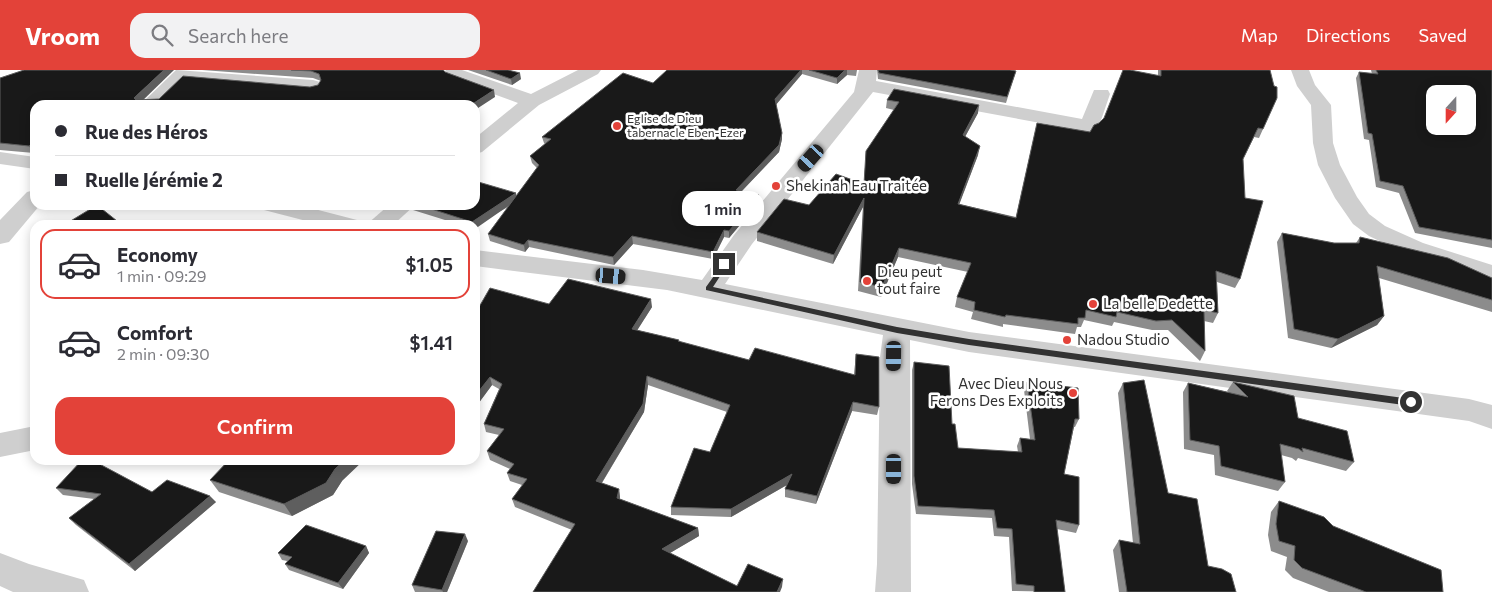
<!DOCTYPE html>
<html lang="en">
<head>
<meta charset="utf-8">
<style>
  :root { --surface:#fff; --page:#f2f2f3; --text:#2b2b33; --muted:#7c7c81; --line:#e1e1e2; --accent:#e34239 }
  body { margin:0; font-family:Commissioner,sans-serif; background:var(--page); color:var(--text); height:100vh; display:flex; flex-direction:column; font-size:19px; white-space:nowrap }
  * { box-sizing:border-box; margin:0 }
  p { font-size:16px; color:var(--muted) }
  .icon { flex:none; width:28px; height:28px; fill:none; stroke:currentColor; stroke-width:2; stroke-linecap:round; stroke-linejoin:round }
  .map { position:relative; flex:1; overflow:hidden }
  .details { position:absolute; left:30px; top:150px; width:450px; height:245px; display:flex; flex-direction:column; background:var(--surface); border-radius:15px; box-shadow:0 2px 12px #0003 }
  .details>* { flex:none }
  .banner { position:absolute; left:30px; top:30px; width:450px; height:110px; border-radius:15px; box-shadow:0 2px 12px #0003; display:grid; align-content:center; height:110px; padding:0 25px; background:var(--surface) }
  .needle { width:32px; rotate:201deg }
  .tools { position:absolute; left:1426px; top:15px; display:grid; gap:10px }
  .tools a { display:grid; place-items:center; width:50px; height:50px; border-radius:10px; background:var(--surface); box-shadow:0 2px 12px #0003; font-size:25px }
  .end { position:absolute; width:22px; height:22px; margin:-11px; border:6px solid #323232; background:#fff; box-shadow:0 0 0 2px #fff }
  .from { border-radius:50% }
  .bubble { position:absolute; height:35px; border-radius:15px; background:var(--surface); box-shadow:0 2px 12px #0003; font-size:16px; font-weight:600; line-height:35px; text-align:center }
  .car { position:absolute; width:15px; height:30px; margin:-15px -8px; border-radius:6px; box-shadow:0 0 4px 1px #0007; background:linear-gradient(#222 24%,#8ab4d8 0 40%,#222 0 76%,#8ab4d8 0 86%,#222 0) }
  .banner b { display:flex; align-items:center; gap:18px; height:48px; font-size:19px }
  .banner b+b { border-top:1px solid var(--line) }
  .banner i { width:12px; height:12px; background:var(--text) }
  ul { padding:9px 0 0; list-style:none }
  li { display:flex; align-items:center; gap:15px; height:70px; margin:0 10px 8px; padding:0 15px; border:2px solid transparent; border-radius:15px }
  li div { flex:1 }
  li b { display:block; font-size:19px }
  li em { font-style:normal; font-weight:600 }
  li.selected { border-color:var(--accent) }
  li>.icon { width:45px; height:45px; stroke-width:1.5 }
  .primary-button { display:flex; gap:10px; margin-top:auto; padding:10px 25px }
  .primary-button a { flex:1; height:58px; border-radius:15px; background:var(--accent); color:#fff; font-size:20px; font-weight:600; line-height:58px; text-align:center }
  header { display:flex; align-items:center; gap:30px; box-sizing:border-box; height:70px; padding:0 25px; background:var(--accent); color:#fff }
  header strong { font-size:24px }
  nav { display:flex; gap:28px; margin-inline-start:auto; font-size:18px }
  .search { width:350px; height:45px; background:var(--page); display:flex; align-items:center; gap:12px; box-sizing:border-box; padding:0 18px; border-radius:15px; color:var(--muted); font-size:19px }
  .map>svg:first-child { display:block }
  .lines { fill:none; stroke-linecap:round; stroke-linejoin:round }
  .minor { fill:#cfcfcf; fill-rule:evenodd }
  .wall { fill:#8c8c8c }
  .shaded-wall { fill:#5e5e5e }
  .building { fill:#191919; stroke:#5e5e5e; fill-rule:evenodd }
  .route { fill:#323232 }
  .poi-dot { fill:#e34239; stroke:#fff; stroke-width:2 }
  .labels { text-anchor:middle; stroke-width:5; stroke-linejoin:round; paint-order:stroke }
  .far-poi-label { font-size:12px; fill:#323232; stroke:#fff; text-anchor:start }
  .poi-label { font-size:15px; fill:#323232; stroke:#fff; text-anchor:start }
</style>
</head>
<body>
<header>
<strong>Vroom</strong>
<div class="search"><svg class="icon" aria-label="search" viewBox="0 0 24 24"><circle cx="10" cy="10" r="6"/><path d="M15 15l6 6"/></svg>Search here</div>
<nav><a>Map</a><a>Directions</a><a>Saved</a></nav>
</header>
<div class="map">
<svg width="1492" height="522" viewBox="0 0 1492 522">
  <rect width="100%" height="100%" fill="#fff"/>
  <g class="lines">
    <g class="minor">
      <path d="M 176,0 L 313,10 L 320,12 L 322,16 L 320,20 L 313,22 L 186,11 L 161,35 L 140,35 Z"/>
      <path d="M 446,0 L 462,0 L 531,24 L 578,0 L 601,0 L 598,4 L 539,35 L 482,82 L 475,84 L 475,68 L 518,33 L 447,7 L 444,3 Z"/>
      <path d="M 859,0 L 877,0 L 876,11 L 1082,49 L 1094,20 L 1108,20 L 1110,24 L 1099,56 L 1096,60 L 1089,62 L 873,22 L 752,174 L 725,214 L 969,262 L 1469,329 L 1492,335 L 1492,359 L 1469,351 L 969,282 L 910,270 L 911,522 L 875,522 L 877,494 L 880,287 L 883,265 L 667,220 L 475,196 L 475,180 L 643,200 L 702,210 L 734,165 L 854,22 Z"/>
      <path d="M 1291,0 L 1309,0 L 1315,15 L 1331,35 L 1333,73 L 1340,95 L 1357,127 L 1369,144 L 1385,156 L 1423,173 L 1492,195 L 1492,212 L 1405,183 L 1369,166 L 1353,154 L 1335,128 L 1318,95 L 1313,73 L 1311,35 L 1297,16 Z"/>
      <path d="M 0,82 L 35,87 L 35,99 L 0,94 Z"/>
      <path d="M 35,120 L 35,135 L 40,135 L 9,172 L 0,174 L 0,150 L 27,122 Z"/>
      <path d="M 261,135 L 299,135 L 357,150 L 361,155 L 322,155 L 264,140 Z"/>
      <path d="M 389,135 L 415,135 L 393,155 L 366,155 Z"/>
      <path d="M 35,356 L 35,380 L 0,387 L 0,363 Z"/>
      <path d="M 0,483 L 29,494 L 84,510 L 89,522 L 13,522 L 0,516 Z"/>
    </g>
  </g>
  <g class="wall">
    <path d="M 202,0 L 444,0 L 445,2 L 495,27 L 35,35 L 35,82 L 34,83 L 0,80 L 0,8 L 144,30 L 159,29 L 310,17 L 318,15 L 321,11 L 313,8 Z"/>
    <path d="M 468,0 L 508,0 L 521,9 L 512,15 Z"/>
    <path d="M 667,0 L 857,0 L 856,6 L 847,5 L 837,14 L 802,4 L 776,34 L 782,63 L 782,69 L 779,82 L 742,121 L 759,132 L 729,168 L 724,167 L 713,189 L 633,174 L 614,195 L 529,177 L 525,182 L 490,171 L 488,164 L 508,137 L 475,155 L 461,155 L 413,140 L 411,135 L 475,135 L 516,126 L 537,98 L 532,93 L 530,86 L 545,74 L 544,73 L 542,67 L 653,13 Z"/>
    <path d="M 877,0 L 1010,0 L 1016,1 L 1006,33 L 878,9 Z"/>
    <path d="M 1158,0 L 1270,0 L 1263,59 L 1259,68 L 1254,67 L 1243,89 L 1240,209 L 1235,218 L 1217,212 L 1218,243 L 1213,253 L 1204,251 L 1205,281 L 1200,291 L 1168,260 L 1152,260 L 1114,252 L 1112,256 L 1084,250 L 1081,257 L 1077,257 L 1075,264 L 1003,254 L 1003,257 L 971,249 L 973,242 L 955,237 L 957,227 L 968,202 L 898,187 L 881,227 L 858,221 L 863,137 L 833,194 L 757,171 L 757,162 L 809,135 L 864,113 L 866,81 L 894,40 L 886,38 L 887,30 L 978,43 L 965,67 L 978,85 L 959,134 L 1016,147 L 1037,53 L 1090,62 L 1099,53 L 1158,6 Z"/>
    <path d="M 1371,0 L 1492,0 L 1492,178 L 1415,163 L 1399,123 L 1376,117 L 1369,70 L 1364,69 L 1356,8 L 1359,2 L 1372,4 Z"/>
    <path d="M 1282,163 L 1334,173 L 1356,173 L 1360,167 L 1492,208 L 1492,242 L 1379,208 L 1384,246 L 1377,255 L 1331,278 L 1288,268 L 1277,172 Z"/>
    <path d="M 549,234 L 652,237 L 637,260 L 679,270 L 680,272 L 749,290 L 854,305 L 856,284 L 879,337 L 877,345 L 852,341 L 816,434 L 785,427 L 785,419 L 787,415 L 731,447 L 671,445 L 671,437 L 710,382 L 727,342 L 648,315 L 644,342 L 602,413 L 619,419 L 620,429 L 698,458 L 699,466 L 670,483 L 737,516 L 782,517 L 533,522 L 572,460 L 515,437 L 512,429 L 522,415 L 510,411 L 507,403 L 510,399 L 490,390 L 487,381 L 499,365 L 486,362 L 484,354 L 499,319 L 492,315 L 475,338 L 475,244 Z"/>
    <path d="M 914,292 L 952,354 L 958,378 L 1018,382 L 1017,376 L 1020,368 L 1030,369 L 1024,320 L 1027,312 L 1079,349 L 1075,357 L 1074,357 L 1064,404 L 1079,455 L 1076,463 L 1057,459 L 1065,522 L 1012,521 L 1009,467 L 994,466 L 992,448 L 916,444 L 912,414 L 912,300 Z"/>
    <path d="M 1233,312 L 1298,348 L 1354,392 L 1346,401 L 1298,388 L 1296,391 L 1292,388 L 1281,385 L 1285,412 L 1278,421 L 1215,405 L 1214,385 L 1184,379 L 1183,322 L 1188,313 L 1228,322 L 1227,321 Z"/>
    <path d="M 1123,313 L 1168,423 L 1208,496 L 1236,522 L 1119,522 L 1113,480 L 1119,470 L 1133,473 L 1118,323 Z"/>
    <path d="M 210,410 L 342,411 L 333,425 L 292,446 L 219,422 Z"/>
    <path d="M 56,418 L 152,422 L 216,432 L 135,501 L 76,455 L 69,448 L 94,429 L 63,425 Z"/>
    <path d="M 1279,431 L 1333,456 L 1443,522 L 1329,522 L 1293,508 L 1285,500 L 1287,487 L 1271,481 L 1268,465 L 1271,442 Z"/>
    <path d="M 468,471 L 447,522 L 415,522 L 412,515 Z"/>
    <path d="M 366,476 L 369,483 L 343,519 L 289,500 L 285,494 L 287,491 L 282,490 L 278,483 Z"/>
  </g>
  <g class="shaded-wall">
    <path d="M 164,0 L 174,0 L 138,35 L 134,28 Z"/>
    <path d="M 801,0 L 802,0 L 802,4 L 775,36 L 775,29 Z"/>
    <path d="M 845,0 L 847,0 L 847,5 L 837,14 L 837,8 Z"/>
    <path d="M 520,3 L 521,9 L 512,15 L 511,9 Z"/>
    <path d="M 494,20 L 495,27 L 475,40 L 475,35 L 471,35 Z"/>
    <path d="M 979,35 L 978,43 L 961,74 L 963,65 Z"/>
    <path d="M 782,63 L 782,69 L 779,82 L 736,127 L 736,120 Z"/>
    <path d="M 35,71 L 35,82 L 34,83 L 29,76 Z"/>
    <path d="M 980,76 L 978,85 L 956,143 L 958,134 Z"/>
    <path d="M 516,123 L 517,130 L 475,159 L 475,155 L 473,155 L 472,152 Z"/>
    <path d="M 759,125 L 759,132 L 729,168 L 729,161 Z"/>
    <path d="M 864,128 L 863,137 L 833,194 L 834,185 Z"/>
    <path d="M 724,160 L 724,167 L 713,189 L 713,182 Z"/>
    <path d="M 632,166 L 633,174 L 614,195 L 613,187 Z"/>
    <path d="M 528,170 L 529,177 L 525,182 L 524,175 Z"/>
    <path d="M 899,178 L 898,187 L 881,227 L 882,217 Z"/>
    <path d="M 651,229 L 652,237 L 633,267 L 632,259 Z"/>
    <path d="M 1384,246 L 1377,255 L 1331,278 L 1338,269 Z"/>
    <path d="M 647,306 L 648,315 L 644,342 L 598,419 L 596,411 Z"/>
    <path d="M 490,307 L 492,315 L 475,338 L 475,326 Z"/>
    <path d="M 853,332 L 852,341 L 816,434 L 817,426 Z"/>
    <path d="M 106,390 L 113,390 L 109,394 Z"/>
    <path d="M 345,390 L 364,390 L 342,411 L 333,425 L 292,446 L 284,434 L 335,399 Z"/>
    <path d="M 792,404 L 792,412 L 731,447 L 731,439 Z"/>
    <path d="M 619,419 L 620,427 L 619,436 L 617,428 Z"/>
    <path d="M 210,426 L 216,432 L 135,501 L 129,494 Z"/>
    <path d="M 698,458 L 699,466 L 663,487 L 662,479 Z"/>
    <path d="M 465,464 L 468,471 L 447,522 L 443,522 L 442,520 Z"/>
    <path d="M 366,476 L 369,483 L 343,519 L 338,513 Z"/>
    <path d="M 783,509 L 782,517 L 780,522 L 777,522 Z"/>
  </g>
  <g class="building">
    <path d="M 24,0 L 164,0 L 134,28 L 136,30 L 159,29 L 183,6 L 310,17 L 318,15 L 321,10 L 319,4 L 311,1 L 291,0 L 443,0 L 445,2 L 494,20 L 471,35 L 35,35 L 35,71 L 29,76 L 0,73 L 0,8 Z"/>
    <path d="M 486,0 L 508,0 L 520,3 L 511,9 Z"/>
    <path d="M 667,0 L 801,0 L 775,29 L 782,63 L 779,75 L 736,120 L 759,125 L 729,161 L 724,160 L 713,182 L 632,166 L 613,187 L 528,170 L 524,175 L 488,164 L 539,95 L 530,86 L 551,69 L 542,67 L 623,3 L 653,13 Z"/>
    <path d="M 809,0 L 845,0 L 837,8 Z"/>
    <path d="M 878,0 L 1010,0 L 1016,1 L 1007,27 L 879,3 Z"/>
    <path d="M 1123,0 L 1130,0 L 1161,6 L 1161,0 L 1270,0 L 1274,16 L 1277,17 L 1277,28 L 1263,59 L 1258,58 L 1243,89 L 1245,128 L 1263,131 L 1240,209 L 1216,201 L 1218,243 L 1204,240 L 1205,281 L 1172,250 L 1156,251 L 1117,242 L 1116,247 L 1086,240 L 1085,248 L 1078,248 L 1078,254 L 1006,245 L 1005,247 L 974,240 L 975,232 L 957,227 L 971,193 L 899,178 L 882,217 L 860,212 L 864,128 L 834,185 L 757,162 L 784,129 L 809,135 L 836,104 L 864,114 L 866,81 L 899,32 L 887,30 L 894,19 L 979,35 L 963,65 L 980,76 L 958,134 L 1016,148 L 1037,53 L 1090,62 L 1094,55 L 1099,53 L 1104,48 Z"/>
    <path d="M 1376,0 L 1492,0 L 1492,170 L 1419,157 L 1403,116 L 1380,111 L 1372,64 L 1368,63 L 1359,2 L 1378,4 ZM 1435,24 L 1468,24 L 1468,56 L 1435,56 Z"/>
    <path d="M 475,111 L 516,123 L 472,152 L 419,135 L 475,135 Z"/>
    <path d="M 97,135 L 122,155 L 64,155 Z"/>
    <path d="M 1282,163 L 1334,173 L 1359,173 L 1360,167 L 1448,188 L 1492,208 L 1492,230 L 1377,196 L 1384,246 L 1338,269 L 1294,259 Z"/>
    <path d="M 568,209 L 651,229 L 632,259 L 679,270 L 678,271 L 749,290 L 755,278 L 855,305 L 856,284 L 879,287 L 879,337 L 853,332 L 817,426 L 785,419 L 792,404 L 731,439 L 671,437 L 694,378 L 710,382 L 730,335 L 647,306 L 643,334 L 596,411 L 619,419 L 617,428 L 698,458 L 662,479 L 737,516 L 748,494 L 783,509 L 777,522 L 533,522 L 575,454 L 512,429 L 527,409 L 507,403 L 514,394 L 487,381 L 504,359 L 484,354 L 502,314 L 490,307 L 475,326 L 475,244 L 490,218 L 549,234 Z"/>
    <path d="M 914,292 L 949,296 L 952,354 L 955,354 L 958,378 L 1022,382 L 1020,368 L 1035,370 L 1027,312 L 1078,318 L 1079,349 L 1075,349 L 1064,404 L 1079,407 L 1079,455 L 1056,450 L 1065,522 L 1034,522 L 1034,516 L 1016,514 L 1012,459 L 997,458 L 994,440 L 918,436 L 914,406 Z"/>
    <path d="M 1144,310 L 1168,423 L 1197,429 L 1208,496 L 1222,499 L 1231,504 L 1236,522 L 1127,522 L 1119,470 L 1140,474 L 1123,313 Z"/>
    <path d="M 1233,312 L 1294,326 L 1298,348 L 1347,361 L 1354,392 L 1302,378 L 1303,382 L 1299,379 L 1280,374 L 1285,412 L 1221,396 L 1219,376 L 1190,370 L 1188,313 L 1248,327 Z"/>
    <path d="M 82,390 L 92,390 L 152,422 L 167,410 L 210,426 L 129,494 L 69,448 L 101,424 L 56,418 Z"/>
    <path d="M 229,390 L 345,390 L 335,399 L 326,413 L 284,434 L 210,410 Z"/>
    <path d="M 1279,431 L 1324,447 L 1333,456 L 1441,500 L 1443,522 L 1366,522 L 1302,498 L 1294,490 L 1295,476 L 1279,471 L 1276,454 Z"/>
    <path d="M 306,455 L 366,476 L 338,513 L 285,494 L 292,487 L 278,483 Z"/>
    <path d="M 436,461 L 465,464 L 442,520 L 412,515 Z"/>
  </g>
  <path class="route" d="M 724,192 L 728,194 L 713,217 L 897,257 L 969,269 L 1411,329 L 1416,332 L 1411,336 L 969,275 L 897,263 L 706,220 L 706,217 Z"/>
  <g class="poi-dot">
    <circle cx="617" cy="56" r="5"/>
    <circle cx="776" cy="116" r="5"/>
    <circle cx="867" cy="211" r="5"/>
    <circle cx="1093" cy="234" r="5"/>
    <circle cx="1067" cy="270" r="5"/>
    <circle cx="1073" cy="323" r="5"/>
  </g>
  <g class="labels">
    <g class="far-poi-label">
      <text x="627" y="53">Eglise de Dieu<tspan x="627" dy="14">tabernacle Eben-Ezer</tspan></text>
    </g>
    <g class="poi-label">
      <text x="786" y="121">Shekinah Eau Traitée</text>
      <text x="877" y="207">Dieu peut<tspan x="877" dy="17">tout faire</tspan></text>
      <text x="1103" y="239">La belle Dedette</text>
      <text x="1077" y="275">Nadou Studio</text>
      <text x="1063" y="319" text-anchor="end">Avec Dieu Nous<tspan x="1063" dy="17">Ferons Des Exploits</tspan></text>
    </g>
  </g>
</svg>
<div class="tools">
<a><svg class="needle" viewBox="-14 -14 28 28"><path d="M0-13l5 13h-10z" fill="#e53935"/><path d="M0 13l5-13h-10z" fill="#7c7c81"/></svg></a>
</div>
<i class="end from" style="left:1411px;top:332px"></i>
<i class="end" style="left:724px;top:194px"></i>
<div class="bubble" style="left:682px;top:121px;width:82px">1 min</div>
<i class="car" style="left:811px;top:88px;rotate:222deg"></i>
<i class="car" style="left:611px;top:206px;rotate:95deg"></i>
<i class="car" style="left:894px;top:286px;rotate:181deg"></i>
<i class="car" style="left:894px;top:399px;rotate:180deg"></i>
<div class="banner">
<b><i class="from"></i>Rue des Héros</b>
<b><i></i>Ruelle Jérémie 2</b>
</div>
<section class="details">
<ul>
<li class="selected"><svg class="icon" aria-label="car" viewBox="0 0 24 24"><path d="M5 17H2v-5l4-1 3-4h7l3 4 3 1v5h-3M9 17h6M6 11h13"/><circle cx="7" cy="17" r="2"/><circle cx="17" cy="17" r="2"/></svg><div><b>Economy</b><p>1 min · 09:29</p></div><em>$1.05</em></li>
<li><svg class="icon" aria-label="car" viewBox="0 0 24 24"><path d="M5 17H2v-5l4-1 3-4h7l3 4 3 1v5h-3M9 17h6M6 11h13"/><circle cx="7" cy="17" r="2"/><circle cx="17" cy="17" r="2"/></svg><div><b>Comfort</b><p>2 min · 09:30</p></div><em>$1.41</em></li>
</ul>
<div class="primary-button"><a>Confirm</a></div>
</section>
</div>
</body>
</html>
